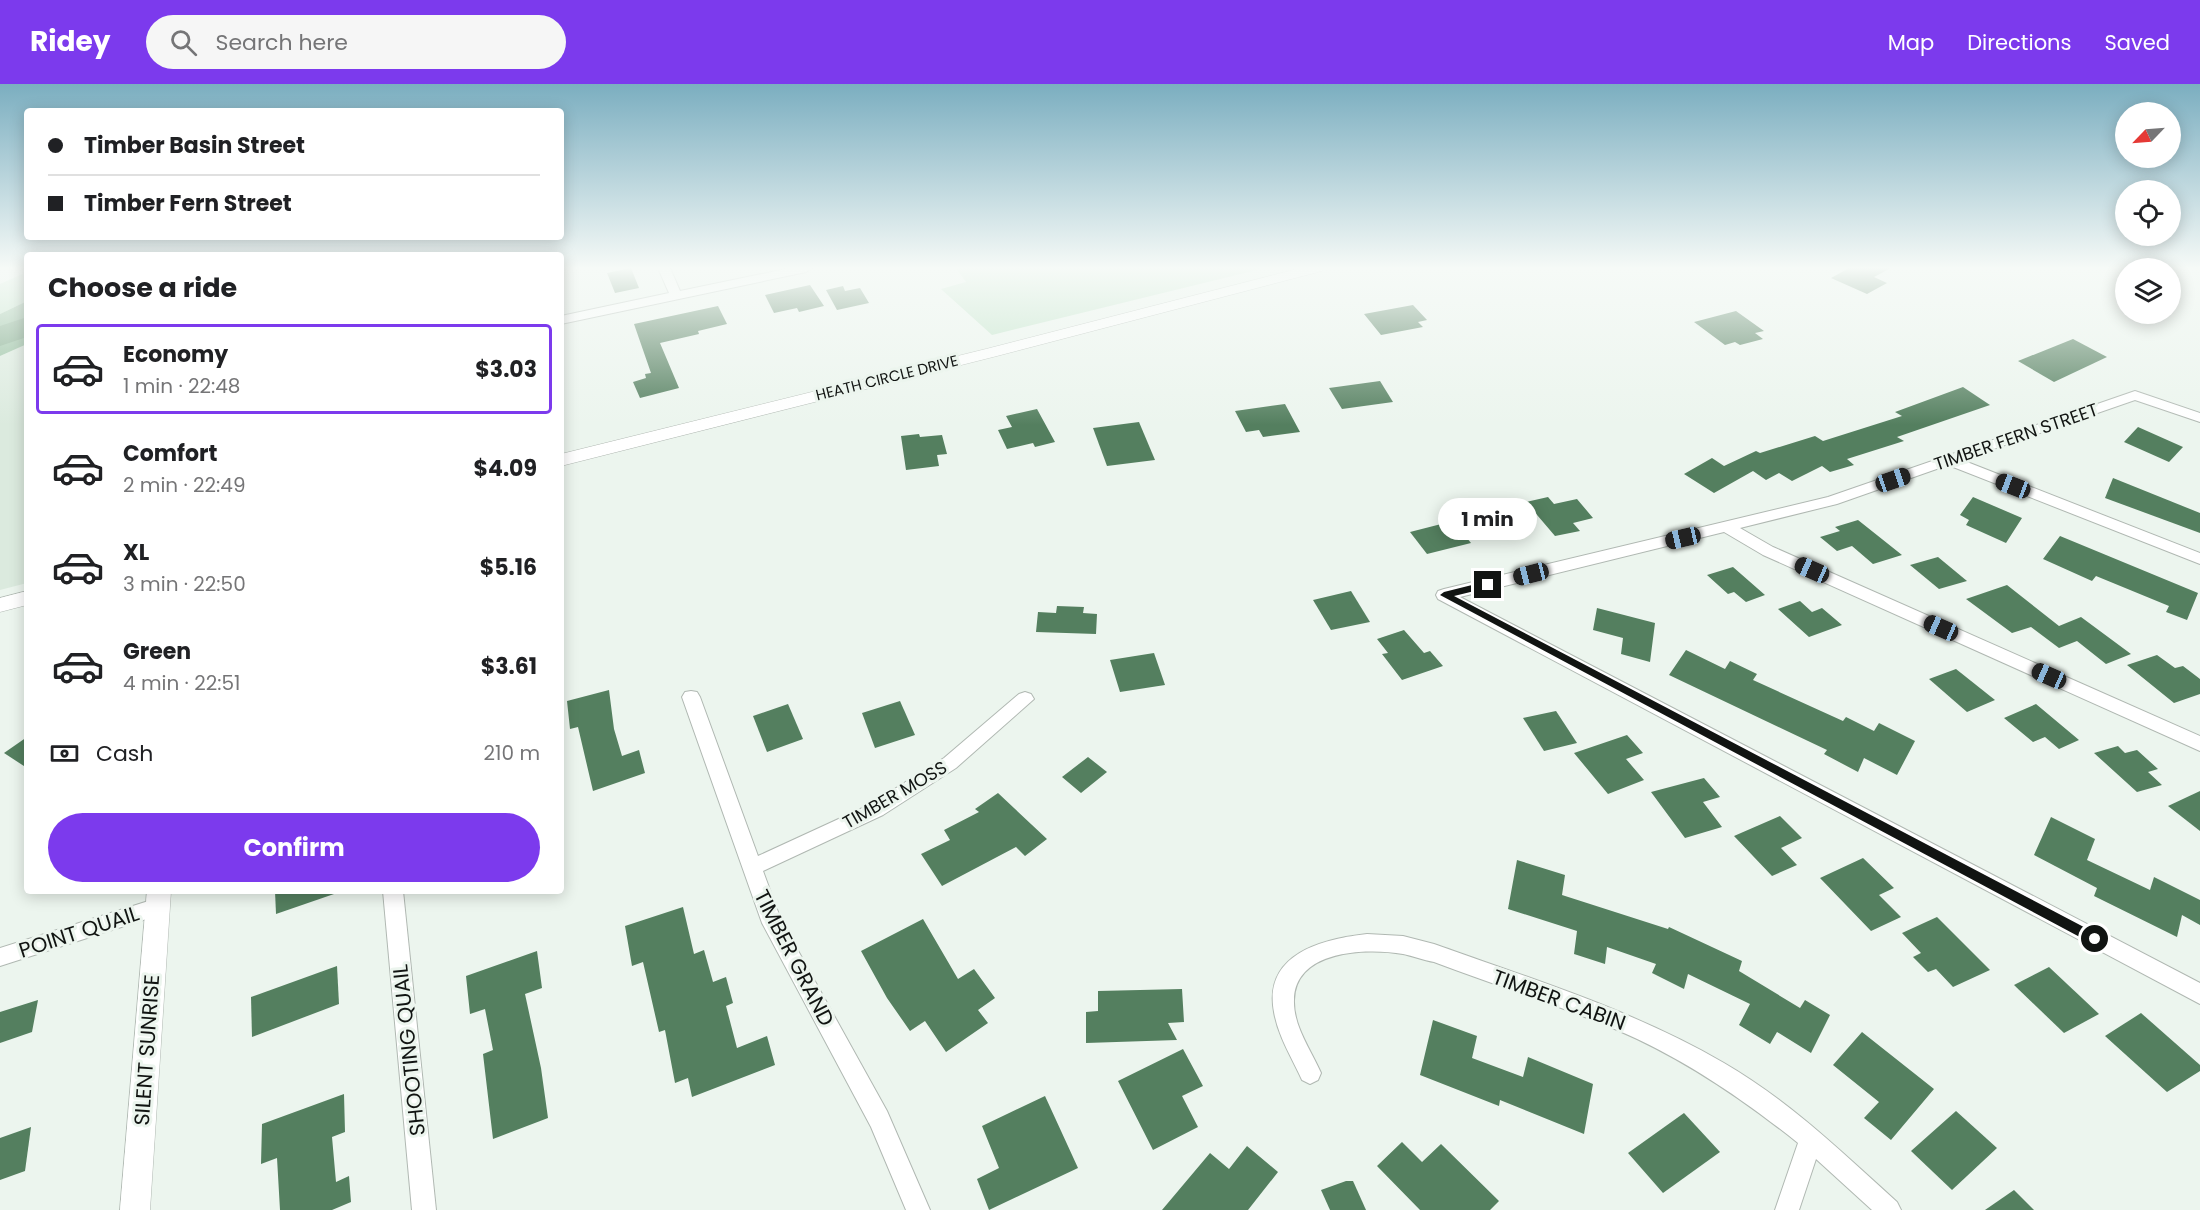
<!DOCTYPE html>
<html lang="en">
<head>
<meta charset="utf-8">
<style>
  :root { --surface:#fff; --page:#f6f6f6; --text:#202124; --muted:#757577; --line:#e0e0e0; --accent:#7c3aed }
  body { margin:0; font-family:Poppins,sans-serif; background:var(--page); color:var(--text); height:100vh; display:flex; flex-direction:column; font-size:22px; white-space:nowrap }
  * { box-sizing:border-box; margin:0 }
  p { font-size:20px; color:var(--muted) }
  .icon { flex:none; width:33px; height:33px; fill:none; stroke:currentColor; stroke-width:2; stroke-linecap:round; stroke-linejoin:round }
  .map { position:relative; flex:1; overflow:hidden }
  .sheet { position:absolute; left:24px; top:168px; width:540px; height:642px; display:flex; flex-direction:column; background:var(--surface); border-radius:6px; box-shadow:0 3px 15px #0003 }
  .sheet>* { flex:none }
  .guide { position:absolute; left:24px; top:24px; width:540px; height:132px; border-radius:6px; box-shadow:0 3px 15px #0003; display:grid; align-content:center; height:132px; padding:0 24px; background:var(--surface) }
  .needle { width:39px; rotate:245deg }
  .tools { position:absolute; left:2115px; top:18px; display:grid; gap:12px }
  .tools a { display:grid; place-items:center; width:66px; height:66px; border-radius:50%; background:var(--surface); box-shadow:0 3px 15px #0003; font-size:30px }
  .end { position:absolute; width:27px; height:27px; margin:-14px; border:8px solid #111412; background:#fff; box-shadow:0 0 0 3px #fff }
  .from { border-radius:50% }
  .bubble { position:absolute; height:42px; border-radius:21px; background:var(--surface); box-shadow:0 3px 15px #0003; font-size:20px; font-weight:700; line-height:42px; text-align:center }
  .car { position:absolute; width:18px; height:36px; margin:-18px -9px; border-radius:8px; box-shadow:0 0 4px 2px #0007; background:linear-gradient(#222 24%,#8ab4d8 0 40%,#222 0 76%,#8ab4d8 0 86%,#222 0) }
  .guide b { display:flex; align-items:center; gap:21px; height:57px; font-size:22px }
  .guide b+b { border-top:2px solid var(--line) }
  .guide i { width:15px; height:15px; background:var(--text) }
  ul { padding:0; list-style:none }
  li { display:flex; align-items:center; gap:18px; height:90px; margin:0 12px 9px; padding:0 12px; border:3px solid transparent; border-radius:6px }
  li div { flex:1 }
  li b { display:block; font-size:22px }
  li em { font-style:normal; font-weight:700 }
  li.active { border-color:var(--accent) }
  li>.icon { width:54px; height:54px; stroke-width:1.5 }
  h2 { padding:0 24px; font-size:27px; line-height:72px }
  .pay { display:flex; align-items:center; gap:15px; height:66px; padding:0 24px; font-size:22px }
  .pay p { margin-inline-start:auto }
  .cta { display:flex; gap:12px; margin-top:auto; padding:12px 24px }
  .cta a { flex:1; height:69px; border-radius:36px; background:var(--accent); color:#fff; font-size:24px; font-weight:700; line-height:69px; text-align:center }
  header { display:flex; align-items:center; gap:36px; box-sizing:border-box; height:84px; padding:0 30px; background:var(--accent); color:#fff }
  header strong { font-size:28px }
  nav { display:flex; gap:33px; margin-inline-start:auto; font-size:21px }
  .search { width:420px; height:54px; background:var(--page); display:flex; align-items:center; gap:15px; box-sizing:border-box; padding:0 21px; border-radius:33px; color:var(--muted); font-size:22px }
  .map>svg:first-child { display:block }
  .built { fill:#dbeade }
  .green { fill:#c0e3c8 }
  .forest { fill:#8ebb99 }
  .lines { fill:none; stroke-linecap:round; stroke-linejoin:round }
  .river { fill:#78a583; fill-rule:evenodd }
  .building { fill:#547f5f }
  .minor-casing { stroke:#b0b8b2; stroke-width:2 }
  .tertiary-casing { stroke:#b0b8b2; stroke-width:1 }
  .minor { fill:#fff; fill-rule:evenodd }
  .tertiary { fill:#fff; fill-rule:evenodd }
  .route { fill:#111412 }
  .labels { text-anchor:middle; stroke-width:6; stroke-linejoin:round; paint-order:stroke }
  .far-street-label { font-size:15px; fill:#111412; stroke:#ecf5ee }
  .street-label { font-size:18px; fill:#111412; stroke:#ecf5ee }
  .near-street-label { font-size:21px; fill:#111412; stroke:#ecf5ee }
</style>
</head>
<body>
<header>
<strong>Ridey</strong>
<div class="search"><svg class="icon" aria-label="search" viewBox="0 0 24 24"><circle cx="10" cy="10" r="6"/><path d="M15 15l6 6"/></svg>Search here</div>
<nav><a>Map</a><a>Directions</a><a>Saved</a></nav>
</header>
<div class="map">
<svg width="2200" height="1126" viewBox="0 0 2200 1126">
  <rect width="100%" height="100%" fill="#ecf5ee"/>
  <path class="built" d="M 27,260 L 27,499 L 0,506 L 0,272 Z"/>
  <g class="green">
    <path d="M 956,184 L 1265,184 L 992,251 L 941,205 L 966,198 Z"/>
    <path d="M 27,188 L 27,217 L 0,230 L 0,200 Z"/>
  </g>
  <path class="forest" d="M 27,217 L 27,260 L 0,272 L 0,230 Z"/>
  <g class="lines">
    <path class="river" d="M 27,233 L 27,253 L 0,262 L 0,242 Z"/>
  </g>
  <g class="building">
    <path d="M 631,184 L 639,204 L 615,209 L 607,189 Z"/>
    <path d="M 1849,184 L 1891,184 L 1874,193 L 1887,199 L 1867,210 L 1831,194 Z"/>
    <path d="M 810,201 L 824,222 L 799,228 L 797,224 L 774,229 L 765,211 Z"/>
    <path d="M 843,202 L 845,207 L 860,204 L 869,219 L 837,226 L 826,206 Z"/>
    <path d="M 1413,221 L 1427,236 L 1418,238 L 1423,243 L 1381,251 L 1364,230 Z"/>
    <path d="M 718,222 L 727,240 L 698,247 L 699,250 L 660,259 L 679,304 L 640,314 L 633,298 L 646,294 L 645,290 L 651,289 L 634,240 Z"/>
    <path d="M 1736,227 L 1764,247 L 1755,249 L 1763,255 L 1740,261 L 1735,258 L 1725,261 L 1694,238 Z"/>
    <path d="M 2073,255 L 2107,273 L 2054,298 L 2018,277 Z"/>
    <path d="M 1380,297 L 1393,318 L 1342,325 L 1329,304 Z"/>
    <path d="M 1963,303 L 1990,321 L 1897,353 L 1904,357 L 1847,375 L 1854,381 L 1830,388 L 1822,382 L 1792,397 L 1779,389 L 1766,396 L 1753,387 L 1714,409 L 1684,390 L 1712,374 L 1724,382 L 1756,367 L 1760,369 L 1815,352 L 1823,357 L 1902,332 L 1895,328 Z"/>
    <path d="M 1285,320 L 1300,348 L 1263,353 L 1259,346 L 1246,348 L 1235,327 Z"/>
    <path d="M 1037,325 L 1055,358 L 1035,363 L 1033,359 L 1007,365 L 998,346 L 1012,343 L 1006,332 Z"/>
    <path d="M 1139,338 L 1155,376 L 1107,382 L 1093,344 Z"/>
    <path d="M 2138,343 L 2183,363 L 2169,378 L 2124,358 Z"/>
    <path d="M 919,350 L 920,353 L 942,351 L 947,370 L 937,371 L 939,382 L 906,386 L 901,352 Z"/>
    <path d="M 2113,394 L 2200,429 L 2200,449 L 2105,414 Z"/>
    <path d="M 1548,413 L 1554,420 L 1577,415 L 1593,434 L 1573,439 L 1580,447 L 1555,452 L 1526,418 Z"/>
    <path d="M 1973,413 L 2022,434 L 2006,459 L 1966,441 L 1969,436 L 1960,431 Z"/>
    <path d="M 1858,436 L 1902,471 L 1873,480 L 1852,462 L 1837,467 L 1820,453 L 1840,447 L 1835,443 Z"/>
    <path d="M 1453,437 L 1471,459 L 1427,470 L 1410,448 Z"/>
    <path d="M 2060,452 L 2198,509 L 2187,536 L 2166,528 L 2169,522 L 2096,492 L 2092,497 L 2043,475 Z"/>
    <path d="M 1938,473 L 1967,497 L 1939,505 L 1910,481 Z"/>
    <path d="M 1733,483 L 1765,511 L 1746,518 L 1734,508 L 1728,510 L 1707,491 Z"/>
    <path d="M 2007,501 L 2059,542 L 2081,533 L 2131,570 L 2106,580 L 2077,557 L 2059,564 L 2031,543 L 2012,549 L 1966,515 Z"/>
    <path d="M 1351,507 L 1370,538 L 1331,546 L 1313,516 Z"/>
    <path d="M 1800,517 L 1812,528 L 1822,524 L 1842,541 L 1809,553 L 1778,525 Z"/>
    <path d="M 1057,522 L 1084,523 L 1083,529 L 1097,530 L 1096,550 L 1036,548 L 1038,528 L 1056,529 Z"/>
    <path d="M 1597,524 L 1655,539 L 1650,578 L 1621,570 L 1623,554 L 1593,546 Z"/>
    <path d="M 1404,546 L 1424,569 L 1430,567 L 1443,582 L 1402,596 L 1382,570 L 1388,569 L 1377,555 Z"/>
    <path d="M 1686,566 L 1725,585 L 1730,577 L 1757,590 L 1753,596 L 1843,637 L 1846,633 L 1874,647 L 1879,639 L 1915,657 L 1897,691 L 1864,674 L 1858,688 L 1824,670 L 1827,666 L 1669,591 Z"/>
    <path d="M 1154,569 L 1165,601 L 1120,608 L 1110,576 Z"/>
    <path d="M 2157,571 L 2175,584 L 2183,582 L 2200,595 L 2200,610 L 2174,619 L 2127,581 Z"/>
    <path d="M 1956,585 L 1995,616 L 1967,628 L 1929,595 Z"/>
    <path d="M 609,606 L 614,645 L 622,672 L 639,666 L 645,689 L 593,707 L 578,643 L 570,645 L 567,617 Z"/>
    <path d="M 900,617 L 915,651 L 875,664 L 862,629 Z"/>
    <path d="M 788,620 L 803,655 L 767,668 L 753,632 Z"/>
    <path d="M 2036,620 L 2079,656 L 2059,665 L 2045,653 L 2033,658 L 2004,634 Z"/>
    <path d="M 1556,627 L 1577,659 L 1544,667 L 1523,634 Z"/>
    <path d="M 1627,651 L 1643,669 L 1626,675 L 1644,696 L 1608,710 L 1574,669 Z"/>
    <path d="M 27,653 L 27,684 L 4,669 Z"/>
    <path d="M 2118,662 L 2125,669 L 2137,666 L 2158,685 L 2148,688 L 2162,701 L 2137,708 L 2094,669 Z"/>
    <path d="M 1088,673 L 1107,688 L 1081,709 L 1062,693 Z"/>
    <path d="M 1704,694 L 1720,713 L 1703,718 L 1722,743 L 1685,754 L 1651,708 Z"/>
    <path d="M 2200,707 L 2200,747 L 2168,722 Z"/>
    <path d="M 998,709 L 1047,755 L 1025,772 L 1016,763 L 942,802 L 921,770 L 950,756 L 944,746 L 979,728 L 975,725 Z"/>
    <path d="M 1780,732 L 1802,754 L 1781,764 L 1797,781 L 1772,792 L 1734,752 Z"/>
    <path d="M 2051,733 L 2095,755 L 2087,776 L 2150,806 L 2154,793 L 2200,816 L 2200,841 L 2182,831 L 2177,853 L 2094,812 L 2097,804 L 2034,771 Z"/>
    <path d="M 1863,774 L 1894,804 L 1879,811 L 1901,833 L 1871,847 L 1820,794 Z"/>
    <path d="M 1517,776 L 1565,791 L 1562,811 L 1668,845 L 1669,843 L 1742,877 L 1739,887 L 1800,924 L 1805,916 L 1830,931 L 1811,969 L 1777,948 L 1770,960 L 1739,941 L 1750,920 L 1688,890 L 1684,905 L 1652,889 L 1656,880 L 1607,863 L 1605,880 L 1574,870 L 1577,847 L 1508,825 Z"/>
    <path d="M 275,807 L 334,807 L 334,810 L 276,830 Z"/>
    <path d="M 683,823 L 694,870 L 704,866 L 713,898 L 726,893 L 733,919 L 726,922 L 737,964 L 767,952 L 775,981 L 692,1013 L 688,994 L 675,999 L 665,946 L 659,948 L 643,878 L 632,882 L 625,842 Z"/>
    <path d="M 1937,833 L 1990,886 L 1953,903 L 1936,885 L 1928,888 L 1913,873 L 1921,869 L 1902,849 Z"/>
    <path d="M 923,835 L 958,895 L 974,885 L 995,914 L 978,926 L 988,939 L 946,968 L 925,937 L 910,947 L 887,914 L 861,867 Z"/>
    <path d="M 537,867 L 542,904 L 525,910 L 541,984 L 548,1034 L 493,1055 L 483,970 L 493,966 L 485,925 L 470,930 L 466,892 Z"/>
    <path d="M 337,882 L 339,920 L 252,953 L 251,913 Z"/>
    <path d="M 2049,883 L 2099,930 L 2064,949 L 2014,901 Z"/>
    <path d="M 1182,905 L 1184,938 L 1168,939 L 1177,956 L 1086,959 L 1086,928 L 1098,927 L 1098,907 Z"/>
    <path d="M 38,916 L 32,948 L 0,959 L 0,928 Z"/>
    <path d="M 2141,929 L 2200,981 L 2200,987 L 2167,1008 L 2105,952 Z"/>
    <path d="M 1433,936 L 1477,952 L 1472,974 L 1523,993 L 1528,973 L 1593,1000 L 1584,1050 L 1500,1016 L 1499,1022 L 1420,991 Z"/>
    <path d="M 1862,948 L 1934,1005 L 1891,1056 L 1864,1034 L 1879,1018 L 1833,981 Z"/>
    <path d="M 1183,965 L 1203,1002 L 1182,1012 L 1198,1043 L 1153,1066 L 1118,997 Z"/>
    <path d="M 344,1010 L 345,1048 L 332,1053 L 336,1098 L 349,1092 L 351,1118 L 332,1126 L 280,1126 L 277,1074 L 261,1080 L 262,1040 Z"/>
    <path d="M 1045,1012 L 1078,1084 L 989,1126 L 977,1095 L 999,1084 L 982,1042 Z"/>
    <path d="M 1956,1027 L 1997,1064 L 1952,1106 L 1911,1067 Z"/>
    <path d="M 1684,1029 L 1720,1068 L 1663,1109 L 1628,1069 Z"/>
    <path d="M 31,1043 L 25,1087 L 0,1096 L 0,1054 Z"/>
    <path d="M 1402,1058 L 1422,1078 L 1441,1060 L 1499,1117 L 1490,1126 L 1420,1126 L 1377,1082 Z"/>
    <path d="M 1247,1062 L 1278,1088 L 1248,1126 L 1162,1126 L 1210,1069 L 1229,1085 Z"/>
    <path d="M 1346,1097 L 1353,1097 L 1366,1126 L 1330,1126 L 1321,1106 Z"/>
    <path d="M 2014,1106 L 2034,1126 L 1985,1126 Z"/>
  </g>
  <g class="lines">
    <defs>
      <g id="minor">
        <path d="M 658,184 L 670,184 L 680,207 L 791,184 L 812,184 L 806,188 L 561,240 L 561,232 L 669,209 Z"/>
        <path d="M 2135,307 L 2200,329 L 2200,338 L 2135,316 L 1962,376 L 2200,469 L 2200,480 L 1948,381 L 1837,420 L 1740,444 L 1773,463 L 2200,652 L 2200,667 L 1763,471 L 1724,448 L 1460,513 L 2200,899 L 2200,920 L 1438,515 L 1436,511 L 1438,507 L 1444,505 L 1828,413 Z"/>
        <path d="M 691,607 L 697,608 L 700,613 L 758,772 L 869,721 L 944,674 L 1019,610 L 1025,608 L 1031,610 L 1034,615 L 956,684 L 883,731 L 763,787 L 781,836 L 887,1027 L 930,1126 L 906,1126 L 871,1043 L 762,839 L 682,613 L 685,608 Z"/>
        <path d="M 383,807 L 403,807 L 436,1126 L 412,1126 Z"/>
        <path d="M 158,814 L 165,817 L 168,823 L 165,829 L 0,882 L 0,864 Z"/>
        <path d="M 1367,850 L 1403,852 L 1434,860 C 1532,895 1633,926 1724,979 C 1788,1016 1842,1068 1897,1118 L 1901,1126 L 1872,1126 L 1816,1075 L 1799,1126 L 1775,1126 L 1798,1059 C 1743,1015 1683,974 1617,946 C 1558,921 1495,901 1434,878 C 1423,876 1413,872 1403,870 C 1366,864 1295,866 1294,916 C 1293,942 1311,966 1321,989 L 1318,996 L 1310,1000 L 1302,996 C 1292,974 1278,952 1274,928 C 1263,870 1322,855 1367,850 Z"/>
      </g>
      <g id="tertiary">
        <path d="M 1301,184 L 1324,184 L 1322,187 L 997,272 L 561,382 L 561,370 L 986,265 Z"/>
        <path d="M 27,507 L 27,521 L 0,528 L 0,514 Z"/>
        <path d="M 147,807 L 171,807 L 150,1126 L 120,1126 Z"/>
      </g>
    </defs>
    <use href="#minor" class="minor-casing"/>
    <use href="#tertiary" class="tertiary-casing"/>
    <use href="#minor" class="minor"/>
    <use href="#tertiary" class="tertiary"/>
  </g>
  <linearGradient id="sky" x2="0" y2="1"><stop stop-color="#7baec0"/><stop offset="0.54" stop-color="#f6faf7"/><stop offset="1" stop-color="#f6faf7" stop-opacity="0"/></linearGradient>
  <rect width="2200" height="341" fill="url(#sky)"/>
  <path class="route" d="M 1488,497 L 1492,501 L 1491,503 L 1454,512 L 2099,851 L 2099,859 L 2091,859 L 1440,511 L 1444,508 Z"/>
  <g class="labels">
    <g class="far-street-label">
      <text transform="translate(887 294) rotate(-14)" y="5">HEATH CIRCLE DRIVE</text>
    </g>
    <g class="street-label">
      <text transform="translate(2016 353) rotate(-19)" y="6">TIMBER FERN STREET</text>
      <text transform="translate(895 711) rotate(-30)" y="6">TIMBER MOSS</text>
    </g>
    <g class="near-street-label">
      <text transform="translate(79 848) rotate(-18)" y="7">POINT QUAIL</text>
      <text transform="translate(794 874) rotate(63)" y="7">TIMBER GRAND</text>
      <text transform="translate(1559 916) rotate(20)" y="7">TIMBER CABIN</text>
      <text transform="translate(147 966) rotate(-86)" y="7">SILENT SUNRISE</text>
      <text transform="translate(409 966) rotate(-96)" y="7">SHOOTING QUAIL</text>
    </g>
  </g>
</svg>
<div class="tools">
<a><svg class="needle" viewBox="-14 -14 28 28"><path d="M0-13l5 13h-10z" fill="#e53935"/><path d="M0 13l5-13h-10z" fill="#757577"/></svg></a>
<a><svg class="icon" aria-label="locate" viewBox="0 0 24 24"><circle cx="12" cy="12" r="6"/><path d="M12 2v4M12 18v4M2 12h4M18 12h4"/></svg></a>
<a><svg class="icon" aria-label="layers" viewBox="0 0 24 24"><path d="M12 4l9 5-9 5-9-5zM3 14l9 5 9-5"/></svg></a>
</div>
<i class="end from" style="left:2095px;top:855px"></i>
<i class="end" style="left:1488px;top:501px"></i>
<div class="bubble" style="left:1438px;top:414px;width:99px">1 min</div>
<i class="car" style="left:1893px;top:396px;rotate:71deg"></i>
<i class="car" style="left:2013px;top:402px;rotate:291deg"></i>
<i class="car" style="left:1683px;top:454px;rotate:257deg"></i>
<i class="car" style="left:1812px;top:486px;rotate:294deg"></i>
<i class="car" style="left:1531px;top:490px;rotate:256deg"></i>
<i class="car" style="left:1941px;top:544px;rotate:294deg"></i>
<i class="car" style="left:2049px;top:592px;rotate:294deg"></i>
<div class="guide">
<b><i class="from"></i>Timber Basin Street</b>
<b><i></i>Timber Fern Street</b>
</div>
<section class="sheet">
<h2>Choose a ride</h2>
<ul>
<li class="active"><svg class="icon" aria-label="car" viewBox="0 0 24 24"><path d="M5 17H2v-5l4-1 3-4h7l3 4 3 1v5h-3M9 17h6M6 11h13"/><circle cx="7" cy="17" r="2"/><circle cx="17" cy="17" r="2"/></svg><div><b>Economy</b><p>1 min · 22:48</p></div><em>$3.03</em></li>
<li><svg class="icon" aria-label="car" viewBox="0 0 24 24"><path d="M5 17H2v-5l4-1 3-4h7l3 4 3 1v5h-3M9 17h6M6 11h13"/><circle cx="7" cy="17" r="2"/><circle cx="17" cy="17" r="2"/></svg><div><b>Comfort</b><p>2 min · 22:49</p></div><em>$4.09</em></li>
<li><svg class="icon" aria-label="car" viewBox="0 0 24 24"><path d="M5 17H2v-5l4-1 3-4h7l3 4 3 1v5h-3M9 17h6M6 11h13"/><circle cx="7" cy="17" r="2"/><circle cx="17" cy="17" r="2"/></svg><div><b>XL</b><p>3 min · 22:50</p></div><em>$5.16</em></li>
<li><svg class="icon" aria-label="car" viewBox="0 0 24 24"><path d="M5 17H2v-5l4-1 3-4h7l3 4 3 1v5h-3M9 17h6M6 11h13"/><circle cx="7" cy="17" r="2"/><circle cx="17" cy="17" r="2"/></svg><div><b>Green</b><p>4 min · 22:51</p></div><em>$3.61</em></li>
</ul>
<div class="pay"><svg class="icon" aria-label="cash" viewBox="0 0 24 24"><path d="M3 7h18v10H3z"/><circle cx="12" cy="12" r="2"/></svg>Cash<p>210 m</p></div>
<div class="cta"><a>Confirm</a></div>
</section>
</div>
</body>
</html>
